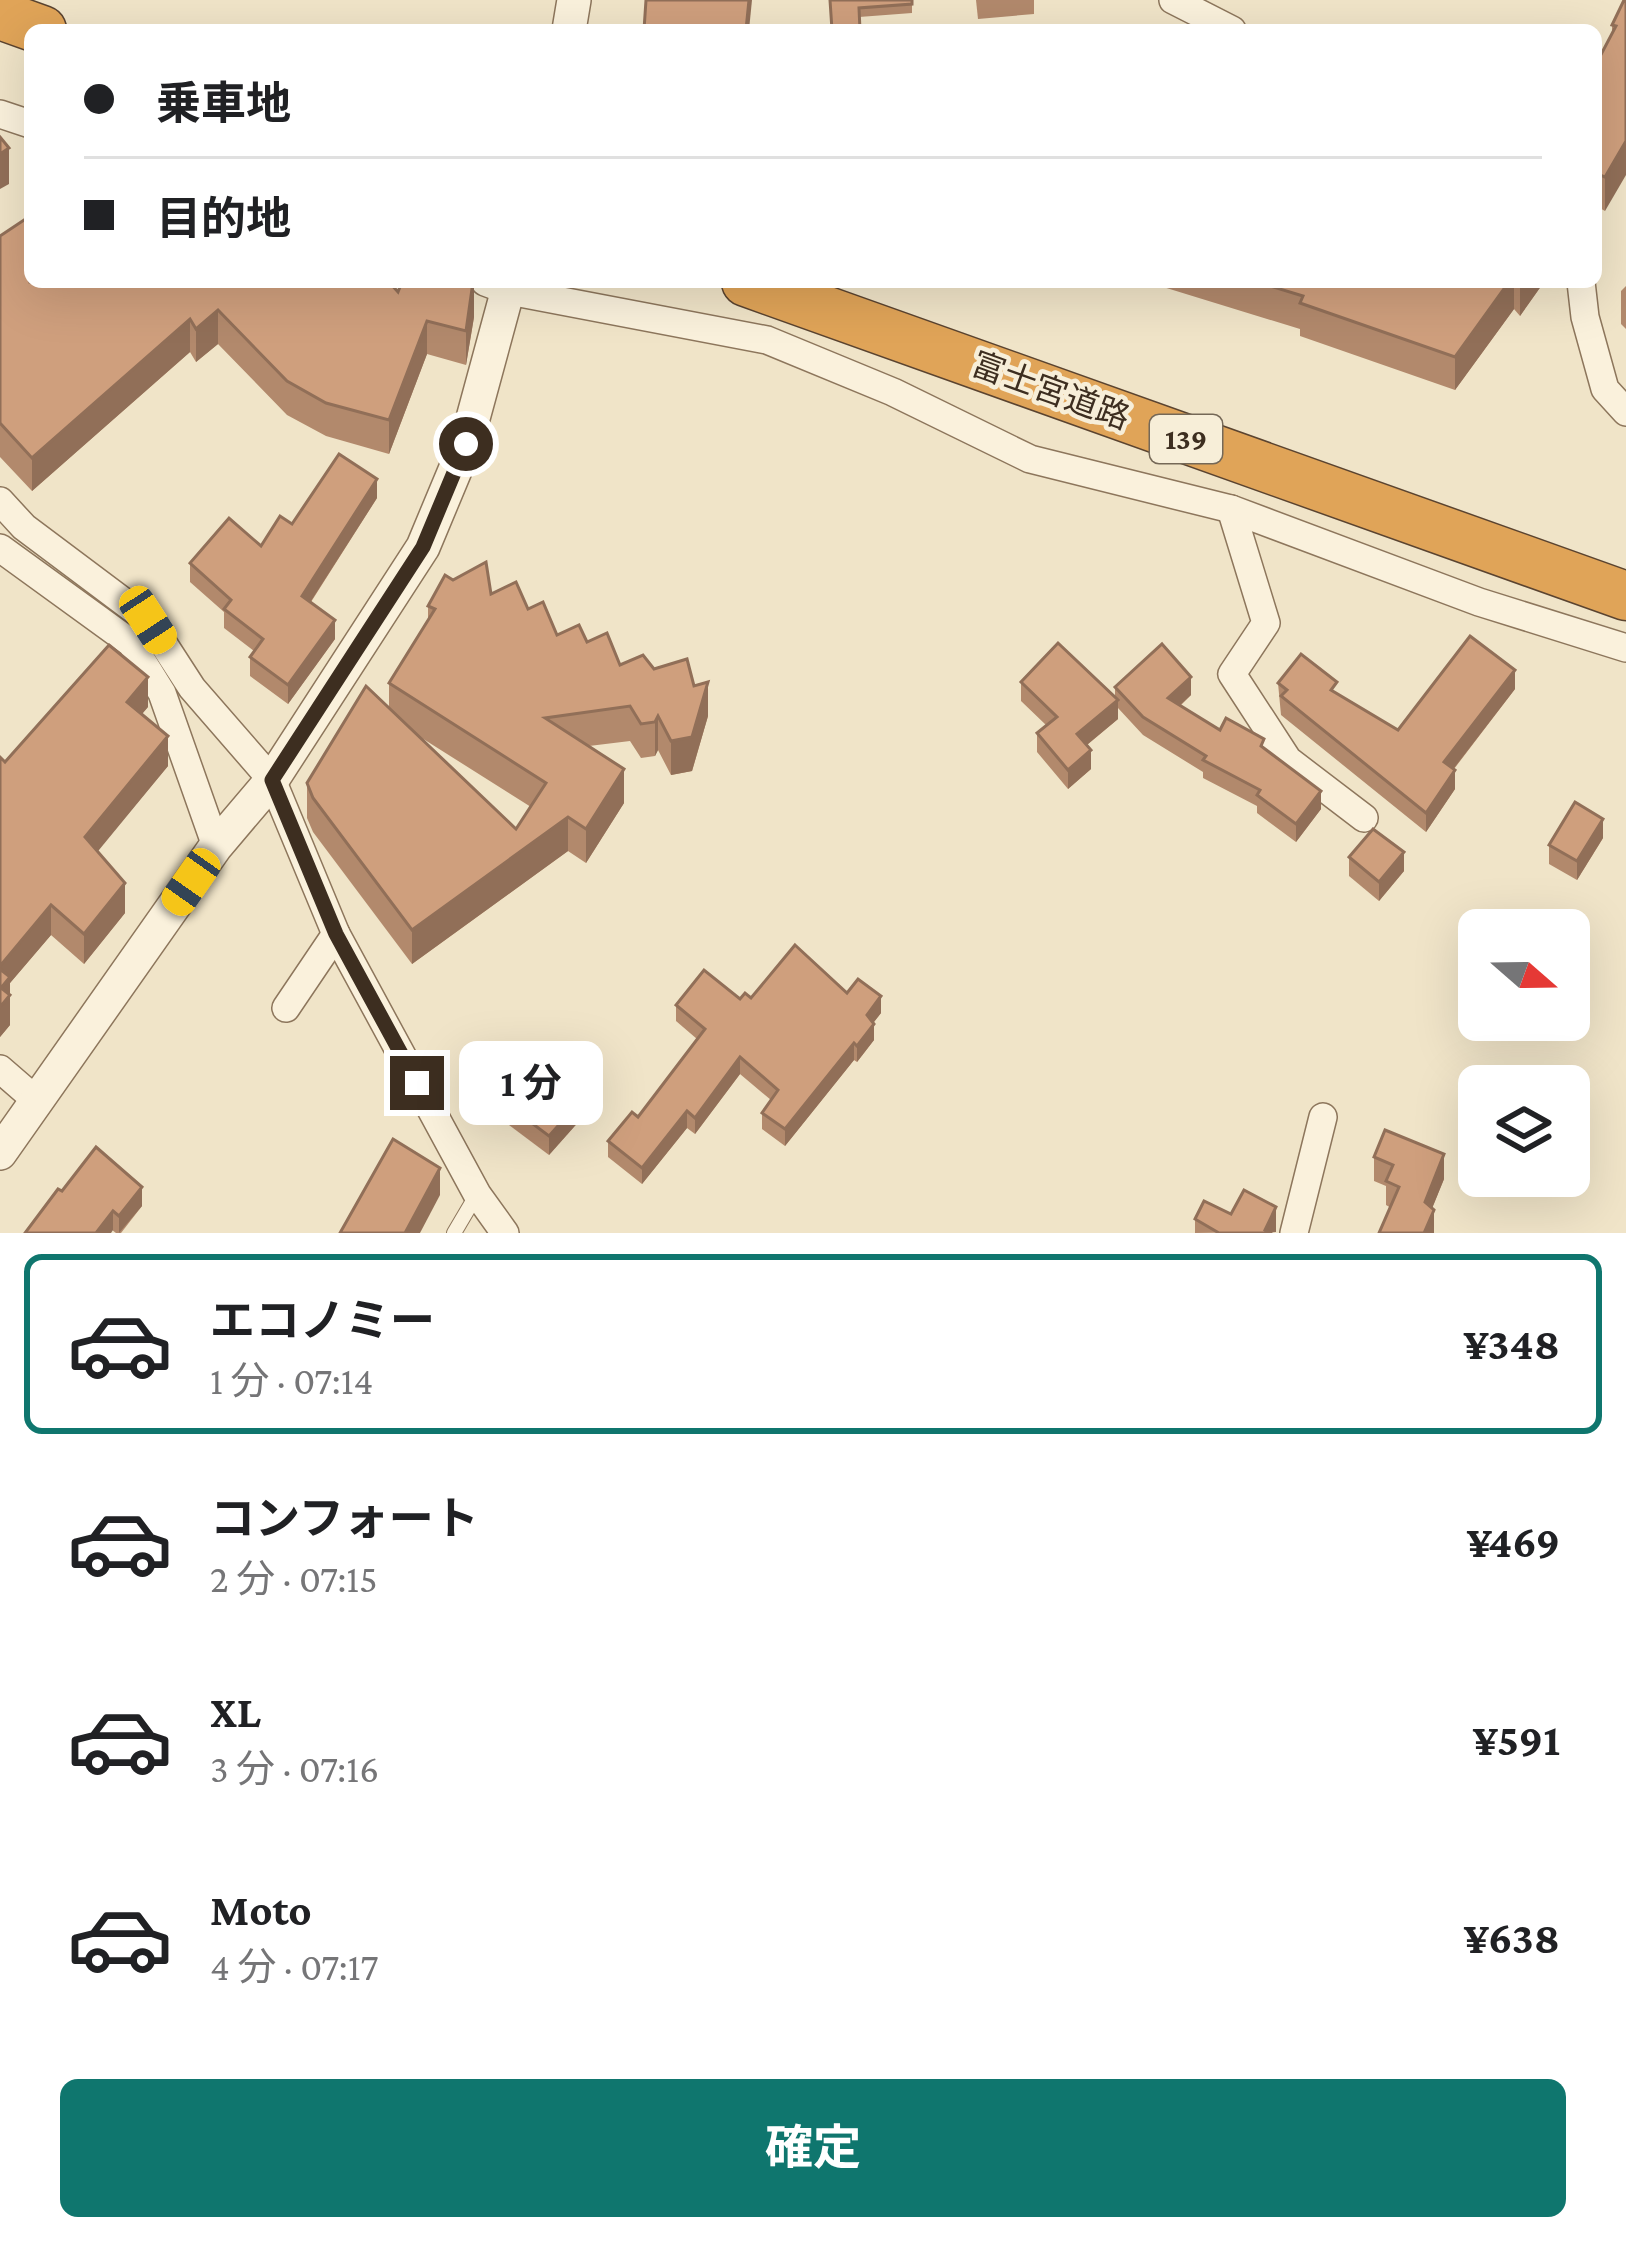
<!DOCTYPE html>
<html lang="ja">
<head>
<meta charset="utf-8">
<style>
  :root { --surface:#fff; --page:#f6f6f6; --text:#202124; --muted:#757577; --line:#e0e0e0; --accent:#0f766e }
  body { margin:0; font-family:"Crimson Pro","Noto Sans JP",serif; background:var(--page); color:var(--text); height:100vh; display:flex; flex-direction:column; font-size:45px; white-space:nowrap }
  * { box-sizing:border-box; margin:0 }
  p { font-size:39px; color:var(--muted) }
  .icon { flex:none; width:66px; height:66px; fill:none; stroke:currentColor; stroke-width:2; stroke-linecap:round; stroke-linejoin:round }
  .map { position:relative; height:1233px; overflow:hidden }
  .panel { display:flex; flex-direction:column; background:var(--surface); flex:1 }
  .panel>* { flex:none }
  .banner { position:absolute; left:24px; top:24px; width:1578px; height:264px; border-radius:18px; box-shadow:0 12px 48px #0002; display:grid; align-content:center; height:264px; padding:0 60px; background:var(--surface) }
  .needle { width:78px; rotate:110deg }
  .fabs { position:absolute; left:1458px; top:909px; display:grid; gap:24px }
  .fabs a { display:grid; place-items:center; width:132px; height:132px; border-radius:18px; background:var(--surface); box-shadow:0 12px 48px #0002; font-size:60px }
  .end { position:absolute; width:54px; height:54px; margin:-27px; border:15px solid #3d2e20; background:#fff; box-shadow:0 0 0 6px #fff }
  .from { border-radius:50% }
  .bubble { position:absolute; height:84px; border-radius:18px; background:var(--surface); box-shadow:0 12px 48px #0002; font-size:39px; font-weight:700; line-height:84px; text-align:center }
  .car { position:absolute; width:36px; height:72px; margin:-36px -18px; border-radius:15px; box-shadow:0 0 9px 3px #0007; background:linear-gradient(#f5c518 24%,#345 0 40%,#f5c518 0 76%,#345 0 86%,#f5c518 0) }
  .banner b { display:flex; align-items:center; gap:42px; height:114px; font-size:45px }
  .banner b+b { border-top:3px solid var(--line) }
  .banner i { width:30px; height:30px; background:var(--text) }
  ul { padding:21px 0 0; list-style:none }
  li { display:flex; align-items:center; gap:36px; height:180px; margin:0 24px 18px; padding:0 36px; border:6px solid transparent; border-radius:18px }
  li div { flex:1 }
  li b { display:block; font-size:45px }
  li em { font-style:normal; font-weight:700 }
  li.current { border-color:var(--accent) }
  li>.icon { width:108px; height:108px; stroke-width:1.5 }
  .action { display:flex; gap:24px; margin-top:auto; padding:24px 60px }
  .action a { flex:1; height:138px; border-radius:18px; background:var(--accent); color:#fff; font-size:48px; font-weight:700; line-height:138px; text-align:center }
  .map>svg:first-child { display:block }
  .lines { fill:none; stroke-linecap:round; stroke-linejoin:round }
  .service-casing { stroke:#8d765c; stroke-width:16 }
  .minor-casing { stroke:#8d765c; stroke-width:30 }
  .tertiary-casing { stroke:#8d765c; stroke-width:36 }
  .motorway-casing { stroke:#5b4430; stroke-width:51 }
  .service { stroke:#faf1dc; stroke-width:14 }
  .minor { stroke:#faf1dc; stroke-width:27 }
  .tertiary { stroke:#faf1dc; stroke-width:33 }
  .motorway { stroke:#e0a458; stroke-width:48 }
  .wall { fill:#b2896c; fill-rule:evenodd }
  .shaded-wall { fill:#916f58 }
  .building { fill:#cf9f7d; stroke:#916f58; stroke-width:3 }
  .route { stroke:#3d2e20; stroke-width:15 }
  .labels { text-anchor:middle; stroke-width:9; stroke-linejoin:round; paint-order:stroke }
  .shield { fill:#f7eed8; stroke:#756857; stroke-width:3 }
  .shield-label { font-size:30px; font-weight:bold; fill:#3d2e20 }
  .street-label { font-size:33px; fill:#3d2e20; stroke:#f7eed8 }
</style>
</head>
<body>
<div class="map">
<svg width="1626" height="1233" viewBox="0 0 1626 1233">
  <rect width="100%" height="100%" fill="#f0e4c8"/>
  <g class="lines">
    <defs>
      <path id="service" d="M 454,1233 L 477,1194"/>
      <g id="minor">
        <path d="M 1173,0 L 1232,30"/>
        <path d="M 0,114 L 30,124"/>
        <path d="M 485,282 L 509,291 L 767,340 L 893,392 L 1030,459 L 1231,509 L 1479,602 L 1626,648"/>
        <path d="M 1581,282 L 1585,317 L 1605,389 L 1626,412"/>
        <path d="M 0,501 L 24,527 L 148,620 L 192,688 L 272,780 L 336,934 L 477,1194 L 505,1233"/>
        <path d="M 1231,509 L 1266,623 L 1232,674 L 1288,760 L 1364,818"/>
        <path d="M 0,548 L 131,643 L 162,693 L 216,846"/>
        <path d="M 286,1008 L 336,934"/>
        <path d="M 0,1069 L 37,1101"/>
        <path d="M 1294,1233 L 1323,1117"/>
      </g>
      <g id="tertiary">
        <path d="M 569,30 L 574,0"/>
        <path d="M 0,1153 L 216,846 L 272,780 L 423,547 L 466,444 L 510,282"/>
      </g>
      <g id="motorway">
        <path d="M 0,15 L 42,30"/>
        <path d="M 746,282 L 1626,596"/>
      </g>
    </defs>
    <use href="#service" class="service-casing"/>
    <use href="#minor" class="minor-casing"/>
    <use href="#tertiary" class="tertiary-casing"/>
    <use href="#motorway" class="motorway-casing"/>
    <use href="#service" class="service"/>
    <use href="#minor" class="minor"/>
    <use href="#tertiary" class="tertiary"/>
    <use href="#motorway" class="motorway"/>
  </g>
  <g class="wall">
    <path d="M 830,0 L 912,0 L 912,13 L 859,17 Z"/>
    <path d="M 976,0 L 1034,0 L 1034,14 L 978,19 Z"/>
    <path d="M 1624,0 L 1605,211 L 1596,206 L 1596,64 L 1612,33 L 1612,25 Z"/>
    <path d="M 0,236 L 398,292 L 474,317 L 466,365 L 427,354 L 389,454 L 326,436 L 287,415 L 218,344 L 196,362 L 190,352 L 32,491 L 0,457 Z"/>
    <path d="M 1147,282 L 1544,282 L 1520,316 L 1514,309 L 1455,390 L 1300,336 L 1300,329 Z"/>
    <path d="M 1626,286 L 1626,329 L 1621,324 L 1621,291 Z"/>
    <path d="M 377,498 L 311,602 L 335,639 L 288,704 L 250,676 L 250,657 L 254,651 L 224,628 L 224,612 L 190,582 L 190,563 L 261,546 L 292,524 Z"/>
    <path d="M 453,580 L 528,609 L 557,635 L 587,642 L 620,665 L 654,669 L 694,686 L 708,716 L 692,771 L 671,775 L 658,750 L 655,756 L 641,758 L 630,741 L 589,746 L 624,803 L 586,863 L 568,851 L 412,964 L 313,832 L 307,818 L 307,783 L 389,708 L 389,683 L 428,619 L 428,606 ZM 417,735 L 531,807 L 516,829 Z"/>
    <path d="M 1021,682 L 1115,698 L 1115,687 L 1191,695 L 1180,706 L 1220,730 L 1264,749 L 1321,809 L 1296,842 L 1257,813 L 1257,806 L 1203,778 L 1203,772 L 1143,735 L 1118,708 L 1118,719 L 1087,745 L 1091,769 L 1068,789 L 1037,752 L 1037,733 L 1046,725 L 1021,701 Z"/>
    <path d="M 1278,683 L 1337,694 L 1398,730 L 1515,689 L 1454,769 L 1455,789 L 1426,832 L 1281,715 Z"/>
    <path d="M 148,707 L 141,714 L 168,766 L 97,851 L 125,913 L 84,964 L 51,935 L 10,983 L 10,1025 L 0,1037 L 0,757 L 5,762 Z"/>
    <path d="M 1603,838 L 1577,880 L 1549,864 L 1549,845 Z"/>
    <path d="M 1349,857 L 1404,871 L 1379,901 L 1349,876 Z"/>
    <path d="M 847,993 L 881,1013 L 873,1023 L 874,1040 L 857,1062 L 854,1060 L 785,1146 L 762,1129 L 762,1113 L 771,1100 L 740,1074 L 695,1134 L 687,1128 L 642,1184 L 608,1157 L 608,1141 L 638,1117 L 697,1039 L 676,1021 L 676,1005 L 751,998 Z"/>
    <path d="M 501,1100 L 581,1119 L 549,1155 L 501,1119 Z"/>
    <path d="M 1374,1157 L 1444,1179 L 1432,1208 L 1434,1233 L 1386,1205 L 1386,1186 L 1374,1181 Z"/>
    <path d="M 62,1191 L 142,1206 L 121,1233 L 116,1233 Z"/>
    <path d="M 1231,1214 L 1276,1232 L 1195,1233 L 1195,1219 Z"/>
  </g>
  <g class="shaded-wall">
    <path d="M 749,0 L 752,0 L 749,30 L 746,30 Z"/>
    <path d="M 1626,141 L 1626,175 L 1605,211 L 1605,177 Z"/>
    <path d="M 9,148 L 9,184 L 0,189 L 0,154 Z"/>
    <path d="M 1509,282 L 1514,282 L 1514,309 L 1455,390 L 1455,357 Z"/>
    <path d="M 1520,282 L 1544,282 L 1520,316 Z"/>
    <path d="M 474,283 L 474,317 L 466,365 L 466,331 Z"/>
    <path d="M 218,310 L 218,344 L 196,362 L 196,329 Z"/>
    <path d="M 190,319 L 190,352 L 32,491 L 32,458 Z"/>
    <path d="M 427,321 L 427,354 L 389,454 L 389,420 Z"/>
    <path d="M 377,479 L 377,498 L 302,615 L 302,596 Z"/>
    <path d="M 335,620 L 335,639 L 288,704 L 288,685 Z"/>
    <path d="M 1515,670 L 1515,689 L 1444,781 L 1444,762 Z"/>
    <path d="M 148,677 L 148,707 L 127,732 L 127,702 Z"/>
    <path d="M 1191,677 L 1191,695 L 1168,716 L 1168,698 Z"/>
    <path d="M 708,682 L 708,716 L 692,771 L 671,775 L 671,741 Z"/>
    <path d="M 1118,700 L 1118,719 L 1077,753 L 1077,734 Z"/>
    <path d="M 658,716 L 658,750 L 655,756 L 655,722 Z"/>
    <path d="M 168,736 L 168,766 L 85,867 L 85,837 Z"/>
    <path d="M 1091,750 L 1091,769 L 1068,789 L 1068,770 Z"/>
    <path d="M 624,769 L 624,803 L 586,863 L 586,829 Z"/>
    <path d="M 1455,770 L 1455,789 L 1426,832 L 1426,813 Z"/>
    <path d="M 1321,791 L 1321,809 L 1296,842 L 1296,824 Z"/>
    <path d="M 568,817 L 568,851 L 412,964 L 412,930 Z"/>
    <path d="M 1603,819 L 1603,838 L 1577,880 L 1577,861 Z"/>
    <path d="M 1404,852 L 1404,871 L 1379,901 L 1379,882 Z"/>
    <path d="M 125,883 L 125,913 L 84,964 L 84,934 Z"/>
    <path d="M 51,905 L 51,935 L 10,983 L 10,1025 L 0,1037 L 0,966 Z"/>
    <path d="M 881,996 L 881,1013 L 867,1031 L 867,1015 Z"/>
    <path d="M 874,1024 L 874,1040 L 857,1062 L 857,1046 Z"/>
    <path d="M 854,1043 L 854,1060 L 785,1146 L 785,1129 Z"/>
    <path d="M 740,1057 L 740,1074 L 695,1134 L 695,1118 Z"/>
    <path d="M 581,1100 L 581,1119 L 549,1155 L 549,1136 Z"/>
    <path d="M 687,1111 L 687,1128 L 642,1184 L 642,1168 Z"/>
    <path d="M 1444,1154 L 1444,1179 L 1425,1226 L 1425,1202 Z"/>
    <path d="M 440,1168 L 440,1195 L 420,1233 L 405,1233 Z"/>
    <path d="M 142,1187 L 142,1206 L 119,1233 L 119,1216 Z"/>
    <path d="M 1276,1207 L 1276,1232 L 1265,1233 L 1265,1230 Z"/>
    <path d="M 1434,1210 L 1434,1233 L 1424,1233 Z"/>
    <path d="M 113,1211 L 113,1230 L 111,1233 L 96,1233 Z"/>
  </g>
  <g class="building">
    <path d="M 646,0 L 749,0 L 746,30 L 644,30 Z"/>
    <path d="M 830,0 L 912,0 L 912,4 L 859,8 L 860,30 L 832,30 Z"/>
    <path d="M 1624,0 L 1626,0 L 1626,141 L 1605,177 L 1596,173 L 1596,64 L 1616,26 L 1612,25 Z"/>
    <path d="M 0,137 L 9,148 L 0,154 Z"/>
    <path d="M 30,216 L 30,282 L 389,282 L 398,292 L 402,282 L 473,282 L 466,331 L 427,321 L 389,420 L 326,403 L 287,381 L 218,310 L 196,329 L 190,319 L 32,458 L 0,423 L 0,236 Z"/>
    <path d="M 1257,282 L 1509,282 L 1455,357 L 1300,303 L 1303,296 Z"/>
    <path d="M 339,454 L 377,479 L 302,596 L 335,620 L 288,685 L 250,657 L 263,639 L 224,609 L 231,600 L 190,563 L 229,518 L 261,546 L 280,516 L 292,524 Z"/>
    <path d="M 486,562 L 491,594 L 516,582 L 528,609 L 543,602 L 557,635 L 579,625 L 587,642 L 607,633 L 620,665 L 643,655 L 654,669 L 687,659 L 694,686 L 708,682 L 692,737 L 671,741 L 658,716 L 655,722 L 641,724 L 630,706 L 545,718 L 624,769 L 586,829 L 568,817 L 412,930 L 313,798 L 307,783 L 366,686 L 516,829 L 546,783 L 389,683 L 435,609 L 428,606 L 445,575 L 453,580 Z"/>
    <path d="M 1470,636 L 1515,670 L 1444,762 L 1455,770 L 1426,813 L 1281,696 L 1287,690 L 1278,683 L 1301,654 L 1337,682 L 1331,690 L 1398,730 Z"/>
    <path d="M 1058,643 L 1118,700 L 1077,734 L 1091,750 L 1068,770 L 1037,733 L 1057,717 L 1021,682 Z"/>
    <path d="M 1162,644 L 1191,677 L 1168,698 L 1220,730 L 1226,718 L 1264,739 L 1261,746 L 1321,791 L 1296,824 L 1257,795 L 1260,790 L 1203,760 L 1206,756 L 1143,717 L 1115,687 Z"/>
    <path d="M 109,645 L 148,677 L 127,702 L 168,736 L 85,837 L 125,883 L 84,934 L 51,905 L 0,966 L 0,757 L 5,762 Z"/>
    <path d="M 1575,802 L 1603,819 L 1577,861 L 1549,845 Z"/>
    <path d="M 1373,829 L 1404,852 L 1379,882 L 1349,857 Z"/>
    <path d="M 795,945 L 847,993 L 858,979 L 881,996 L 867,1015 L 874,1024 L 857,1046 L 854,1043 L 785,1129 L 762,1113 L 778,1090 L 740,1057 L 695,1118 L 687,1111 L 642,1168 L 608,1141 L 632,1112 L 638,1117 L 705,1029 L 676,1005 L 704,970 L 740,999 L 745,993 L 751,998 Z"/>
    <path d="M 0,969 L 10,977 L 1,988 L 10,995 L 0,1007 Z"/>
    <path d="M 533,1057 L 581,1100 L 549,1136 L 501,1100 Z"/>
    <path d="M 1385,1130 L 1444,1154 L 1425,1202 L 1434,1210 L 1424,1233 L 1379,1233 L 1399,1187 L 1386,1181 L 1393,1165 L 1374,1157 Z"/>
    <path d="M 393,1139 L 440,1168 L 405,1233 L 340,1233 Z"/>
    <path d="M 96,1147 L 142,1187 L 119,1216 L 113,1211 L 96,1233 L 25,1233 L 58,1189 L 62,1191 Z"/>
    <path d="M 1244,1190 L 1276,1207 L 1265,1230 L 1272,1233 L 1219,1233 L 1195,1219 L 1204,1201 L 1231,1214 Z"/>
  </g>
  <g class="lines">
    <path class="route" d="M 417,1083 L 336,934 L 272,780 L 423,547 L 466,444"/>
  </g>
  <g class="labels">
    <rect class="shield" x="1150" y="415" width="72" height="48" rx="9"/>
    <g class="shield-label">
      <text x="1186" y="449">139</text>
    </g>
    <g class="street-label">
      <text transform="translate(1051 390) rotate(20)" y="12">富士宮道路</text>
    </g>
  </g>
</svg>
<div class="fabs">
<a><svg class="needle" viewBox="-14 -14 28 28"><path d="M0-13l5 13h-10z" fill="#e53935"/><path d="M0 13l5-13h-10z" fill="#757577"/></svg></a>
<a><svg class="icon" aria-label="layers" viewBox="0 0 24 24"><path d="M12 4l9 5-9 5-9-5zM3 14l9 5 9-5"/></svg></a>
</div>
<i class="end from" style="left:466px;top:444px"></i>
<i class="end" style="left:417px;top:1083px"></i>
<div class="bubble" style="left:459px;top:1041px;width:144px">1 分</div>
<i class="car" style="left:148px;top:620px;rotate:147deg"></i>
<i class="car" style="left:191px;top:882px;rotate:215deg"></i>
<div class="banner">
<b><i class="from"></i>乗車地</b>
<b><i></i>目的地</b>
</div>
</div>
<section class="panel">
<ul>
<li class="current"><svg class="icon" aria-label="car" viewBox="0 0 24 24"><path d="M5 17H2v-5l4-1 3-4h7l3 4 3 1v5h-3M9 17h6M6 11h13"/><circle cx="7" cy="17" r="2"/><circle cx="17" cy="17" r="2"/></svg><div><b>エコノミー</b><p>1 分 · 07:14</p></div><em>¥348</em></li>
<li><svg class="icon" aria-label="car" viewBox="0 0 24 24"><path d="M5 17H2v-5l4-1 3-4h7l3 4 3 1v5h-3M9 17h6M6 11h13"/><circle cx="7" cy="17" r="2"/><circle cx="17" cy="17" r="2"/></svg><div><b>コンフォート</b><p>2 分 · 07:15</p></div><em>¥469</em></li>
<li><svg class="icon" aria-label="car" viewBox="0 0 24 24"><path d="M5 17H2v-5l4-1 3-4h7l3 4 3 1v5h-3M9 17h6M6 11h13"/><circle cx="7" cy="17" r="2"/><circle cx="17" cy="17" r="2"/></svg><div><b>XL</b><p>3 分 · 07:16</p></div><em>¥591</em></li>
<li><svg class="icon" aria-label="car" viewBox="0 0 24 24"><path d="M5 17H2v-5l4-1 3-4h7l3 4 3 1v5h-3M9 17h6M6 11h13"/><circle cx="7" cy="17" r="2"/><circle cx="17" cy="17" r="2"/></svg><div><b>Moto</b><p>4 分 · 07:17</p></div><em>¥638</em></li>
</ul>
<div class="action"><a>確定</a></div>
</section>
</body>
</html>
